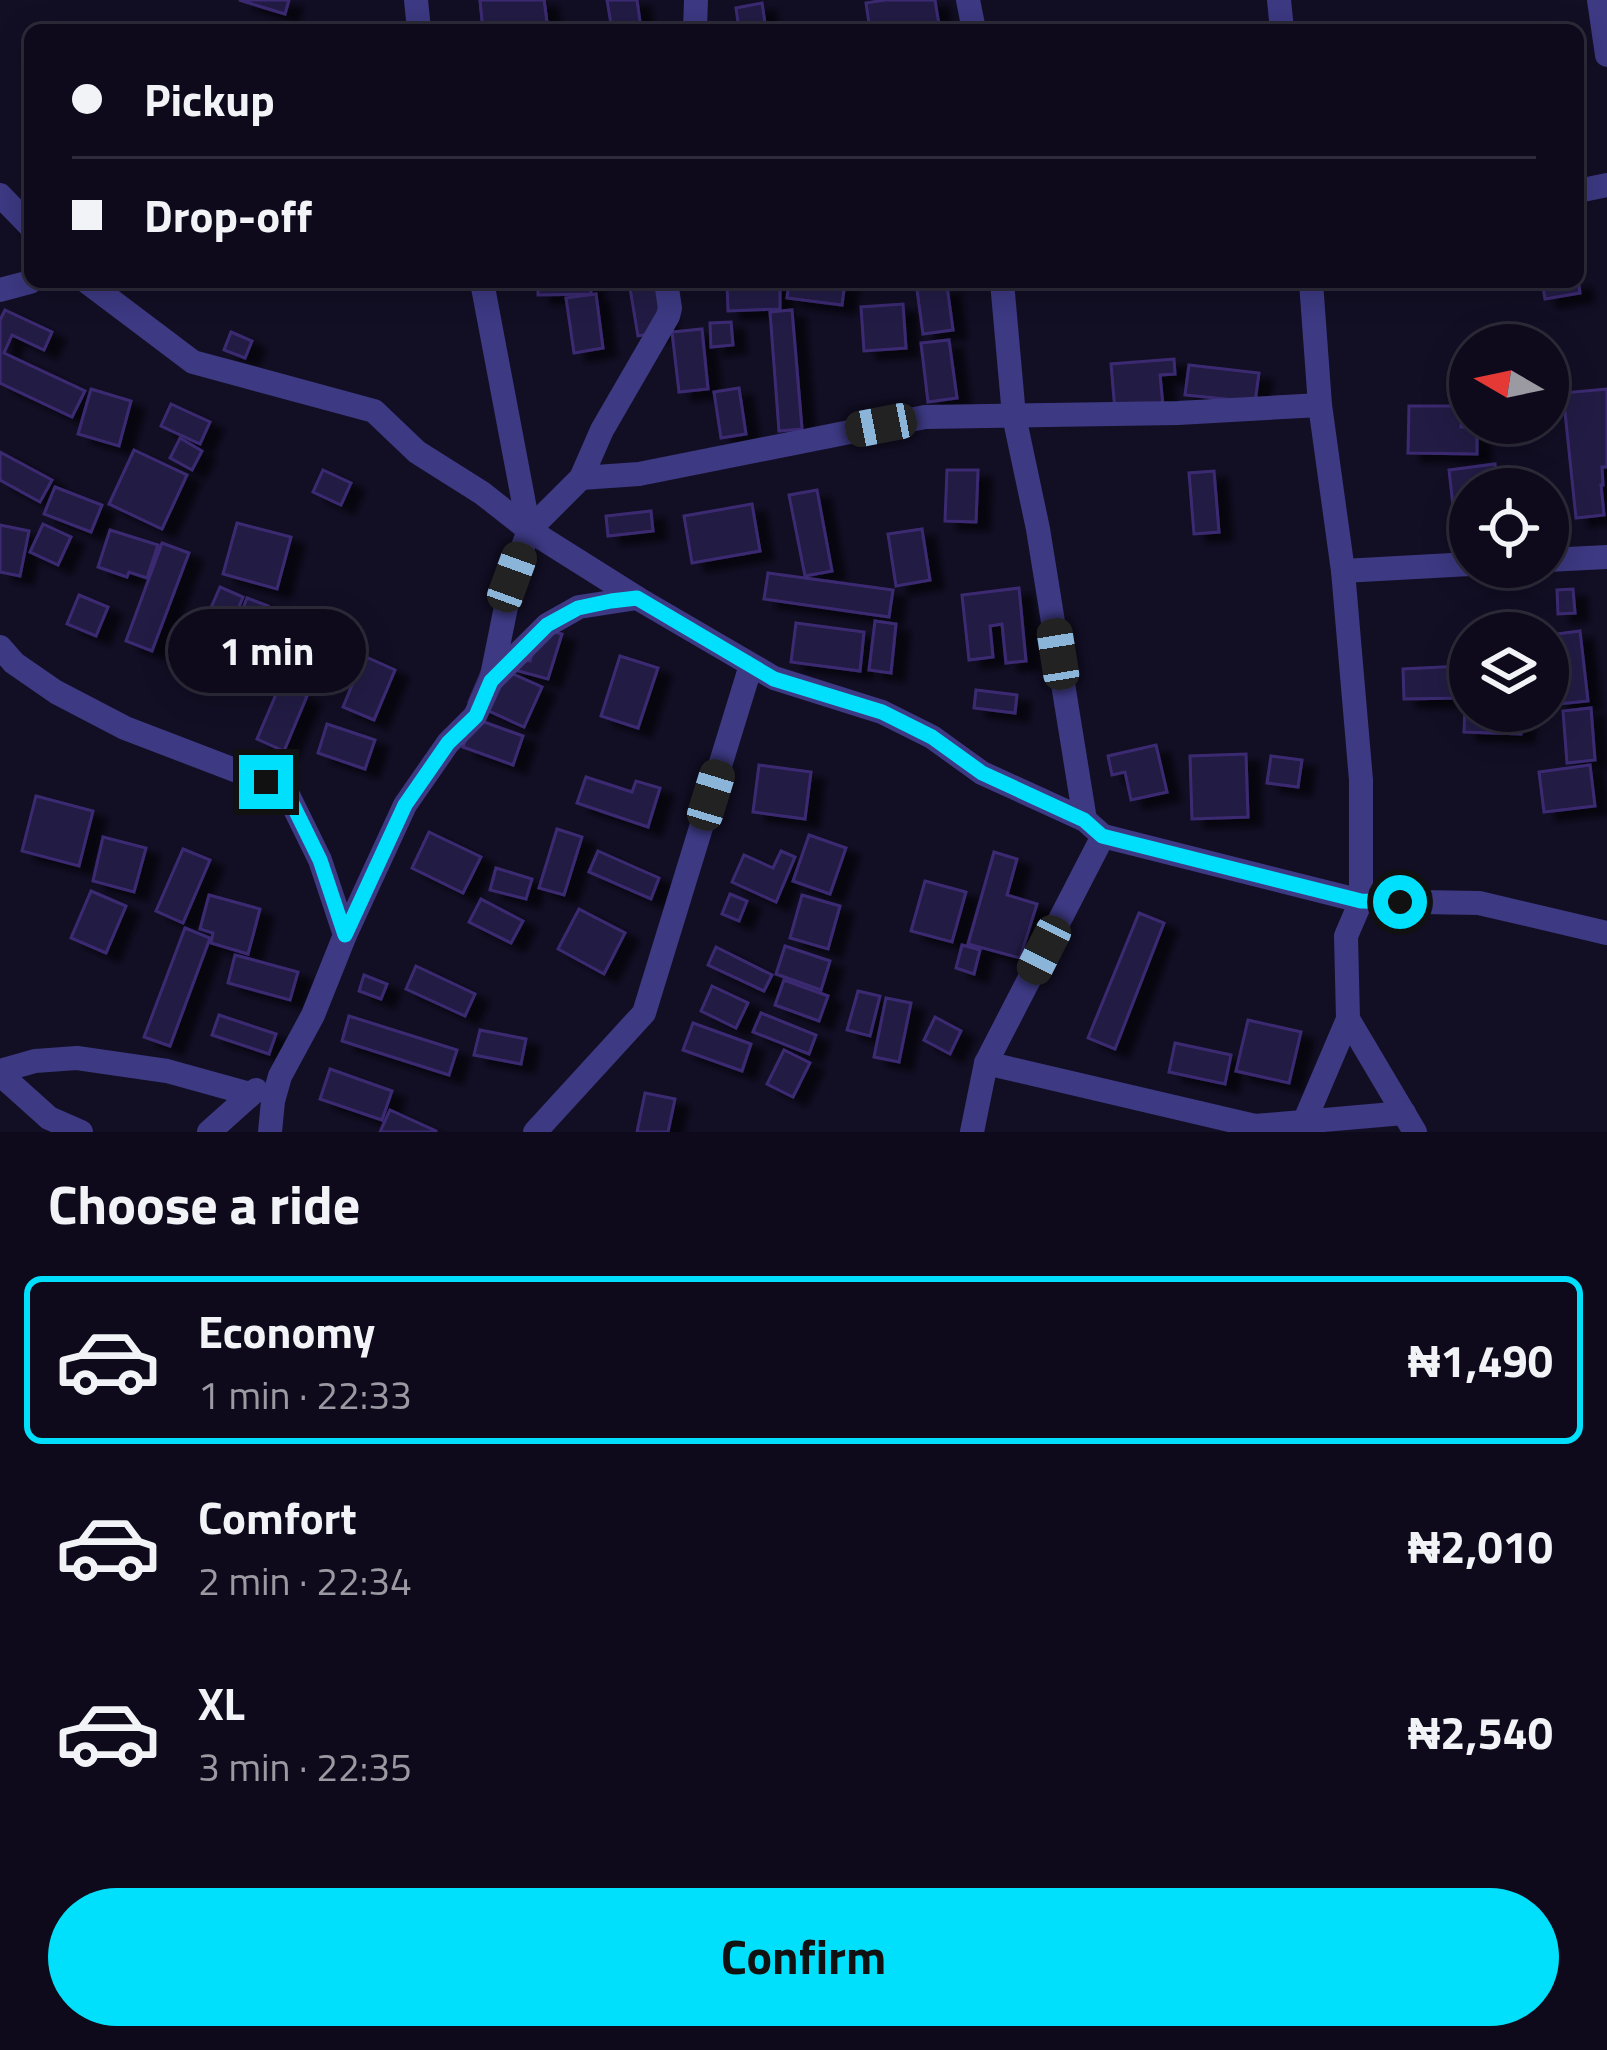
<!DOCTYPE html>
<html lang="en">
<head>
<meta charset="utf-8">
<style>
  :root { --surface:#0e0a1b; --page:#1c1828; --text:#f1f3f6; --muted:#9b9aa3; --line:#2e2b3a; --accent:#00e0fc }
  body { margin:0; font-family:"Titillium Web",sans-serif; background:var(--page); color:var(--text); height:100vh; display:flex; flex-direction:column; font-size:45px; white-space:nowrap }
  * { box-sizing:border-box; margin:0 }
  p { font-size:39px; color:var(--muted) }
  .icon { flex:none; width:66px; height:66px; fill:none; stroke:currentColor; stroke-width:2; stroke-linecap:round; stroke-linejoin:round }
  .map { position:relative; height:1132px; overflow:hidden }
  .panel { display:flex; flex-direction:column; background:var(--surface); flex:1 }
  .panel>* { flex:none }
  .banner { position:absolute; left:24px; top:24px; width:1560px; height:264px; border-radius:18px; box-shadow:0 6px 30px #0003,0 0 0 3px var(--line); display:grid; align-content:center; height:264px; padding:0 48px; background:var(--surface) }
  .needle { width:78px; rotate:279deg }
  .buttons { position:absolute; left:1449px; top:324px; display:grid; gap:24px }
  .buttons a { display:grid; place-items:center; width:120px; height:120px; border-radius:50%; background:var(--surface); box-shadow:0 6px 30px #0003,0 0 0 3px var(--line); font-size:60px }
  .end { position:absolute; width:54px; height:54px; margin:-27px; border:15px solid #00e0fc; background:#111; box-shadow:0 0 0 6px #111 }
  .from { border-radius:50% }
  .bubble { position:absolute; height:84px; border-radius:42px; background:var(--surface); box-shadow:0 6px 30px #0003,0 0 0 3px var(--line); font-size:39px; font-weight:700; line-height:84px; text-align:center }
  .car { position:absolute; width:36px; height:72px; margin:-36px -18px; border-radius:15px; box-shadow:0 0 9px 3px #0007; background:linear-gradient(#222 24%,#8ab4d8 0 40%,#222 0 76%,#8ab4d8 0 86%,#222 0) }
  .banner b { display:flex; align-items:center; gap:42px; height:114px; font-size:45px }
  .banner b+b { border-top:3px solid var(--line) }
  .banner i { width:30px; height:30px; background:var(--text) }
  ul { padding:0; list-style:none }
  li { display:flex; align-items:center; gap:36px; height:168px; margin:0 24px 18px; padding:0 24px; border:6px solid transparent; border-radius:18px }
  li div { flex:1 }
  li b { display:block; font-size:45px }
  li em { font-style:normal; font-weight:700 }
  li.active { border-color:var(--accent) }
  li>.icon { width:108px; height:108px; stroke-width:1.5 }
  h2 { padding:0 48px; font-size:54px; line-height:144px }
  .cta { display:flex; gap:24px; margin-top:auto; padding:24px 48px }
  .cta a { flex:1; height:138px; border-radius:72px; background:var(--accent); color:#111; font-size:48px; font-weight:700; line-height:138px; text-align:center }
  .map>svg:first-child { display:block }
  .building { fill:#231a45; stroke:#3b2c71; stroke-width:3; filter:url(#shadow) }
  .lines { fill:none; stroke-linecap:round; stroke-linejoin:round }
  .minor { stroke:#3d3983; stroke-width:24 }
  .route { stroke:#00e0fc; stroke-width:15 }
</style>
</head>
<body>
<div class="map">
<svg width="1607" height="1132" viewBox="0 0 1607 1132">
  <defs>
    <filter id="shadow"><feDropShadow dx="13" dy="8" stdDeviation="3" flood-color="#0009"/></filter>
  </defs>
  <rect width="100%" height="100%" fill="#120e24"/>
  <g class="building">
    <path d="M 239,0 L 289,0 L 285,14 Z"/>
    <path d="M 480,0 L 544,0 L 548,30 L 483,30 Z"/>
    <path d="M 480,0 L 544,0 L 548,30 L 483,30 Z"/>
    <path d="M 607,0 L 637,0 L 641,29 L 612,30 Z"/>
    <path d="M 885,0 L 935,0 L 939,25 L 910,30 L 870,30 L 866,3 Z"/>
    <path d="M 762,3 L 766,30 L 739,30 L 736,8 Z"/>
    <path d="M 1578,279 L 1580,293 L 1545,299 L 1542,282 L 1578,282 Z"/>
    <path d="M 538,282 L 591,282 L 591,294 L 538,295 Z"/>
    <path d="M 629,282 L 658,282 L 666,330 L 638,336 Z"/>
    <path d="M 727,282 L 780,282 L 780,309 L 728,311 Z"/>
    <path d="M 789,282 L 845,282 L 842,305 L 787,298 Z"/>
    <path d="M 947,286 L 953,330 L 923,334 L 917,290 Z"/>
    <path d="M 596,294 L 603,348 L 574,353 L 566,298 Z"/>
    <path d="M 903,304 L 906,348 L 864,351 L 861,307 Z"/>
    <path d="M 5,310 L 52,332 L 44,350 L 12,335 L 4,353 L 85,391 L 72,417 L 0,383 L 0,320 Z"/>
    <path d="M 792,310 L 802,429 L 779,431 L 770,312 Z"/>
    <path d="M 731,322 L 733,345 L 711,347 L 710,323 Z"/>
    <path d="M 702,329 L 708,389 L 679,392 L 672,332 Z"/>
    <path d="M 231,332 L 252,341 L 245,358 L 224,350 Z"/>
    <path d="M 949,340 L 957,398 L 928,402 L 921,343 Z"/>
    <path d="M 1174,359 L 1175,374 L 1160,375 L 1163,406 L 1115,411 L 1111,364 Z"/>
    <path d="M 1189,365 L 1259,373 L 1255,402 L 1185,395 Z"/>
    <path d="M 739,388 L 746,434 L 721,438 L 714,392 Z"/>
    <path d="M 91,389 L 131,401 L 119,446 L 78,434 Z"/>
    <path d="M 1607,389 L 1607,467 L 1602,467 L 1603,485 L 1601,485 L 1604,515 L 1576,518 L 1563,393 Z"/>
    <path d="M 171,404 L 210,422 L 200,444 L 161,426 Z"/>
    <path d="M 1409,406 L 1462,406 L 1461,427 L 1477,427 L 1477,454 L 1408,453 Z"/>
    <path d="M 180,438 L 202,451 L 192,470 L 170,458 Z"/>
    <path d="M 134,450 L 187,475 L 162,529 L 109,504 Z"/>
    <path d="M 0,452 L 52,480 L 40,502 L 0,480 Z"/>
    <path d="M 1495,464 L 1498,489 L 1470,489 L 1470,521 L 1455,523 L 1449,470 Z"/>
    <path d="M 323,470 L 351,483 L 341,505 L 313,492 Z"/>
    <path d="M 947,470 L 978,470 L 976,522 L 945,521 Z"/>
    <path d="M 1214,471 L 1219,532 L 1194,534 L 1189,473 Z"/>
    <path d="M 55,487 L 102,505 L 91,532 L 44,514 Z"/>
    <path d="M 817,490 L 832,571 L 805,576 L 789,495 Z"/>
    <path d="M 752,504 L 760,551 L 692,563 L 684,516 Z"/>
    <path d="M 651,511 L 653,531 L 608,536 L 606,516 Z"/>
    <path d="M 237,523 L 291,537 L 277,589 L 223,574 Z"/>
    <path d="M 43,524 L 71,537 L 58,565 L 30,552 Z"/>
    <path d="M 0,525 L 29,531 L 20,576 L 0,572 Z"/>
    <path d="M 922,529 L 930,580 L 896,586 L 888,534 Z"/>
    <path d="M 110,530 L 158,545 L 147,578 L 129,572 L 127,577 L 98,567 Z"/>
    <path d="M 162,543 L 189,553 L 152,651 L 126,641 Z"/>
    <path d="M 768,573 L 893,590 L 889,617 L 764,599 Z"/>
    <path d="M 220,587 L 243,597 L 221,650 L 197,640 Z"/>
    <path d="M 1019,588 L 1026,661 L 1006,663 L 1002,624 L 990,626 L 993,657 L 969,660 L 962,595 Z"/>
    <path d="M 1573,589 L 1575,613 L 1558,614 L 1557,590 Z"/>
    <path d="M 79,595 L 108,607 L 96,636 L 67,624 Z"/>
    <path d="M 247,598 L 268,606 L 244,672 L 222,665 Z"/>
    <path d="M 875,621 L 896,624 L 891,673 L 869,670 Z"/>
    <path d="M 796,623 L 864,632 L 860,671 L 791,662 Z"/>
    <path d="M 308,628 L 354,653 L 342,674 L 297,650 Z"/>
    <path d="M 539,628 L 562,634 L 548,679 L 511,669 L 515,657 L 530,661 Z"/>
    <path d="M 1580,631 L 1588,701 L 1557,704 L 1549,635 Z"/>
    <path d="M 364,656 L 395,670 L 374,720 L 343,707 Z"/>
    <path d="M 620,656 L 658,668 L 638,728 L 601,716 Z"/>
    <path d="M 486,662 L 542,687 L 524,727 L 469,702 Z"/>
    <path d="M 1461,666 L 1462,698 L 1404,699 L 1403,669 Z"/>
    <path d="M 280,685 L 307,696 L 284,751 L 257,739 Z"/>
    <path d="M 976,690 L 1017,695 L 1015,713 L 974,708 Z"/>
    <path d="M 1465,706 L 1470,706 L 1470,711 L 1522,711 L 1521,734 L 1464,732 Z"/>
    <path d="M 1591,708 L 1595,760 L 1567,763 L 1563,711 Z"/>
    <path d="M 473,718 L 523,736 L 513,765 L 463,747 Z"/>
    <path d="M 327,724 L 375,740 L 365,769 L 318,753 Z"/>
    <path d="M 1156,745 L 1167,792 L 1131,800 L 1125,772 L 1112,775 L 1108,756 Z"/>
    <path d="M 1246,754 L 1248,817 L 1192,819 L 1190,756 Z"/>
    <path d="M 1271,756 L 1302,760 L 1298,787 L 1267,783 Z"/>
    <path d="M 759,765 L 811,772 L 805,819 L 753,812 Z"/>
    <path d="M 1590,765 L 1595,806 L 1544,812 L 1539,772 Z"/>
    <path d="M 586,777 L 632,792 L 636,781 L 660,788 L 648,827 L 577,803 Z"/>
    <path d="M 36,796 L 93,811 L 79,866 L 22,851 Z"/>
    <path d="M 557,829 L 582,837 L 564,895 L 539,888 Z"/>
    <path d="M 429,832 L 481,857 L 463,893 L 412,868 Z"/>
    <path d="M 809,835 L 846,848 L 830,894 L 793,881 Z"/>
    <path d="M 103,837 L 146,848 L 134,892 L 93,881 Z"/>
    <path d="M 183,849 L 210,860 L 183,923 L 156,911 Z"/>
    <path d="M 598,851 L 659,878 L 651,899 L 589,872 Z"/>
    <path d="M 781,851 L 795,857 L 776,902 L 732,882 L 744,855 L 773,868 Z"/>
    <path d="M 994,852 L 1017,859 L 1007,895 L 1037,904 L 1020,958 L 968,944 Z"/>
    <path d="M 496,868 L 532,879 L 526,899 L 490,890 Z"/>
    <path d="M 925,881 L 966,892 L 952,942 L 911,931 Z"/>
    <path d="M 91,891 L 126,906 L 106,953 L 71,938 Z"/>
    <path d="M 730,894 L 747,901 L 739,921 L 722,914 Z"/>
    <path d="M 209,895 L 260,909 L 248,954 L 211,943 L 213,933 L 200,929 Z"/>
    <path d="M 802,895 L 840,906 L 828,949 L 790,938 Z"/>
    <path d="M 481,899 L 523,921 L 511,943 L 469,922 Z"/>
    <path d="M 579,909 L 625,933 L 604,974 L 558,949 Z"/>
    <path d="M 1139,913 L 1164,923 L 1115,1049 L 1088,1038 Z"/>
    <path d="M 185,928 L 210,938 L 170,1046 L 144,1037 Z"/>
    <path d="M 962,945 L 980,950 L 974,974 L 956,968 Z"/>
    <path d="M 785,946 L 830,961 L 821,990 L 776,974 Z"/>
    <path d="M 716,947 L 772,975 L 764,991 L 708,965 Z"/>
    <path d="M 235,955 L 298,972 L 290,1000 L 228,983 Z"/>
    <path d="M 416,966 L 475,994 L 465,1016 L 406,989 Z"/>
    <path d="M 364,975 L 387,984 L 381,999 L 359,991 Z"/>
    <path d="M 784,980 L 828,996 L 819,1021 L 775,1005 Z"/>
    <path d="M 712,986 L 748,1003 L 736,1028 L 701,1011 Z"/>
    <path d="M 858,991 L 880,996 L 870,1036 L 847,1030 Z"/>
    <path d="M 886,998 L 911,1003 L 899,1062 L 874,1057 Z"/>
    <path d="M 761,1013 L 816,1035 L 809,1054 L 753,1032 Z"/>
    <path d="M 219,1015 L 276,1034 L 269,1054 L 212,1035 Z"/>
    <path d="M 349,1016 L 457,1050 L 449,1075 L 342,1041 Z"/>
    <path d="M 935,1017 L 961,1031 L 950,1054 L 924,1040 Z"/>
    <path d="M 1248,1020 L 1301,1032 L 1289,1083 L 1236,1071 Z"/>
    <path d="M 693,1023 L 751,1044 L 742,1071 L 683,1050 Z"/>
    <path d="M 480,1030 L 526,1039 L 521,1064 L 474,1055 Z"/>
    <path d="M 1175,1043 L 1231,1055 L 1225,1084 L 1169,1072 Z"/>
    <path d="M 784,1050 L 810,1063 L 793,1097 L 767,1084 Z"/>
    <path d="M 330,1069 L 392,1091 L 382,1120 L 320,1099 Z"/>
    <path d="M 645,1093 L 675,1099 L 668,1132 L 637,1132 Z"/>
    <path d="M 390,1110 L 436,1131 L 436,1132 L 380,1132 Z"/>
  </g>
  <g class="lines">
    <g class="minor">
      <path d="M 416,0 L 419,30"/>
      <path d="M 968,0 L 974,30"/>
      <path d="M 1279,0 L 1282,30"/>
      <path d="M 1599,0 L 1607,55"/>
      <path d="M 695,30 L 696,0"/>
      <path d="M 1578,191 L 1607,185"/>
      <path d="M 0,195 L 30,226"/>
      <path d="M 87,282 L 193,362 L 374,411 L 417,452 L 482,493 L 529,530 L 637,598 L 774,678 L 882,712 L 932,737 L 982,773 L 1085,820 L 1103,836 L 1361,901 L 1479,903 L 1607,933"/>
      <path d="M 482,282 L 529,530"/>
      <path d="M 1002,282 L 1014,416 L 1038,529 L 1085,820"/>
      <path d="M 0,290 L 30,282"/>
      <path d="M 581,478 L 639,474 L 925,417 L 1178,413 L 1320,405"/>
      <path d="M 1548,560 L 1607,557"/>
      <path d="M 1343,571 L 1470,564"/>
      <path d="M 0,647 L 14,663 L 56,692 L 125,728 L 266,782 L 289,797 L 320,860 L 345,935"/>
      <path d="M 491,681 L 547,625 L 579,607 L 637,598"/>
      <path d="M 1348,1019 L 1415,1132"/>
      <path d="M 986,1063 L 1255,1126 L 1404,1113"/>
      <path d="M 0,1071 L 35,1061 L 77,1058 L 167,1071 L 250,1094"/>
      <path d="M 0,1074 L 49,1118 L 81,1132"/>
      <path d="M 209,1132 L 256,1090"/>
      <path d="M 270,1132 L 273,1101 L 280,1076 L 313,1015 L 345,935 L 405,805 L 448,743 L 475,716 L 491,681 L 512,577 L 529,530 L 581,478 L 602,430 L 668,316 L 670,308 L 666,282"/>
      <path d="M 535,1132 L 644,1013 L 751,665"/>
      <path d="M 972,1132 L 986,1063 L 1103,836"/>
      <path d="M 1300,1132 L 1348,1019 L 1346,936 L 1361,901 L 1361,780 L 1343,571 L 1320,405 L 1311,282"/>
    </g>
  </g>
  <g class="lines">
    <path class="route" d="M 266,782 L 289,797 L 320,860 L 345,935 L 405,805 L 448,743 L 476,716 L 491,681 L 547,625 L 578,608 L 611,601 L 637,598 L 774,679 L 882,712 L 932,737 L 982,773 L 1084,820 L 1102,836 L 1361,901 L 1400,902"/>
  </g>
</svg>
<div class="buttons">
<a><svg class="needle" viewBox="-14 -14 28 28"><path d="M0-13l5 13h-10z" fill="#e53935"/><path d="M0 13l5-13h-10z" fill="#9b9aa3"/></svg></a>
<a><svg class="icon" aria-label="locate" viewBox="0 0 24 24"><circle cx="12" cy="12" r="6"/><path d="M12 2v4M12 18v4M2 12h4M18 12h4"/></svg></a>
<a><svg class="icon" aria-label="layers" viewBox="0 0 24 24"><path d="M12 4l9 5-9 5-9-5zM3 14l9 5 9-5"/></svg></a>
</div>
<i class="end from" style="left:1400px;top:902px"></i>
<i class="end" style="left:266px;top:782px"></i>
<div class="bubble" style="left:168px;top:609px;width:198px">1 min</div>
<i class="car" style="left:881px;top:425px;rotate:259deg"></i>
<i class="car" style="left:512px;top:577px;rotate:20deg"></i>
<i class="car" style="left:1058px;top:654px;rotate:351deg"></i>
<i class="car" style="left:711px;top:795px;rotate:17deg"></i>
<i class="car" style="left:1044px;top:950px;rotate:207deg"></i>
<div class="banner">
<b><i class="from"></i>Pickup</b>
<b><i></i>Drop-off</b>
</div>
</div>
<section class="panel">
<h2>Choose a ride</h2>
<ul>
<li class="active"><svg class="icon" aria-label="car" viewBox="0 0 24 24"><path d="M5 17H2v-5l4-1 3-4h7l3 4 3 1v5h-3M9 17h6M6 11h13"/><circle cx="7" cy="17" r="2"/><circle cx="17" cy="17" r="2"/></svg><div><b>Economy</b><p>1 min · 22:33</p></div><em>₦1,490</em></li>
<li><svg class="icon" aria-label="car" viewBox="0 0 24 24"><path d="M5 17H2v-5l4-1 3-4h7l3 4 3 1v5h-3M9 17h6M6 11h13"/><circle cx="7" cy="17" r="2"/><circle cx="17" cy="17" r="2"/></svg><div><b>Comfort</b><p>2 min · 22:34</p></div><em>₦2,010</em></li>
<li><svg class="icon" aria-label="car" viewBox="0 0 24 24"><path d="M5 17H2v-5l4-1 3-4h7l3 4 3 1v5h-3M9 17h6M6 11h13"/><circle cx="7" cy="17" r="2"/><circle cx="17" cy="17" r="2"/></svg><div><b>XL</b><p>3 min · 22:35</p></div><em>₦2,540</em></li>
</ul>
<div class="cta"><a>Confirm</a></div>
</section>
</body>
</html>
